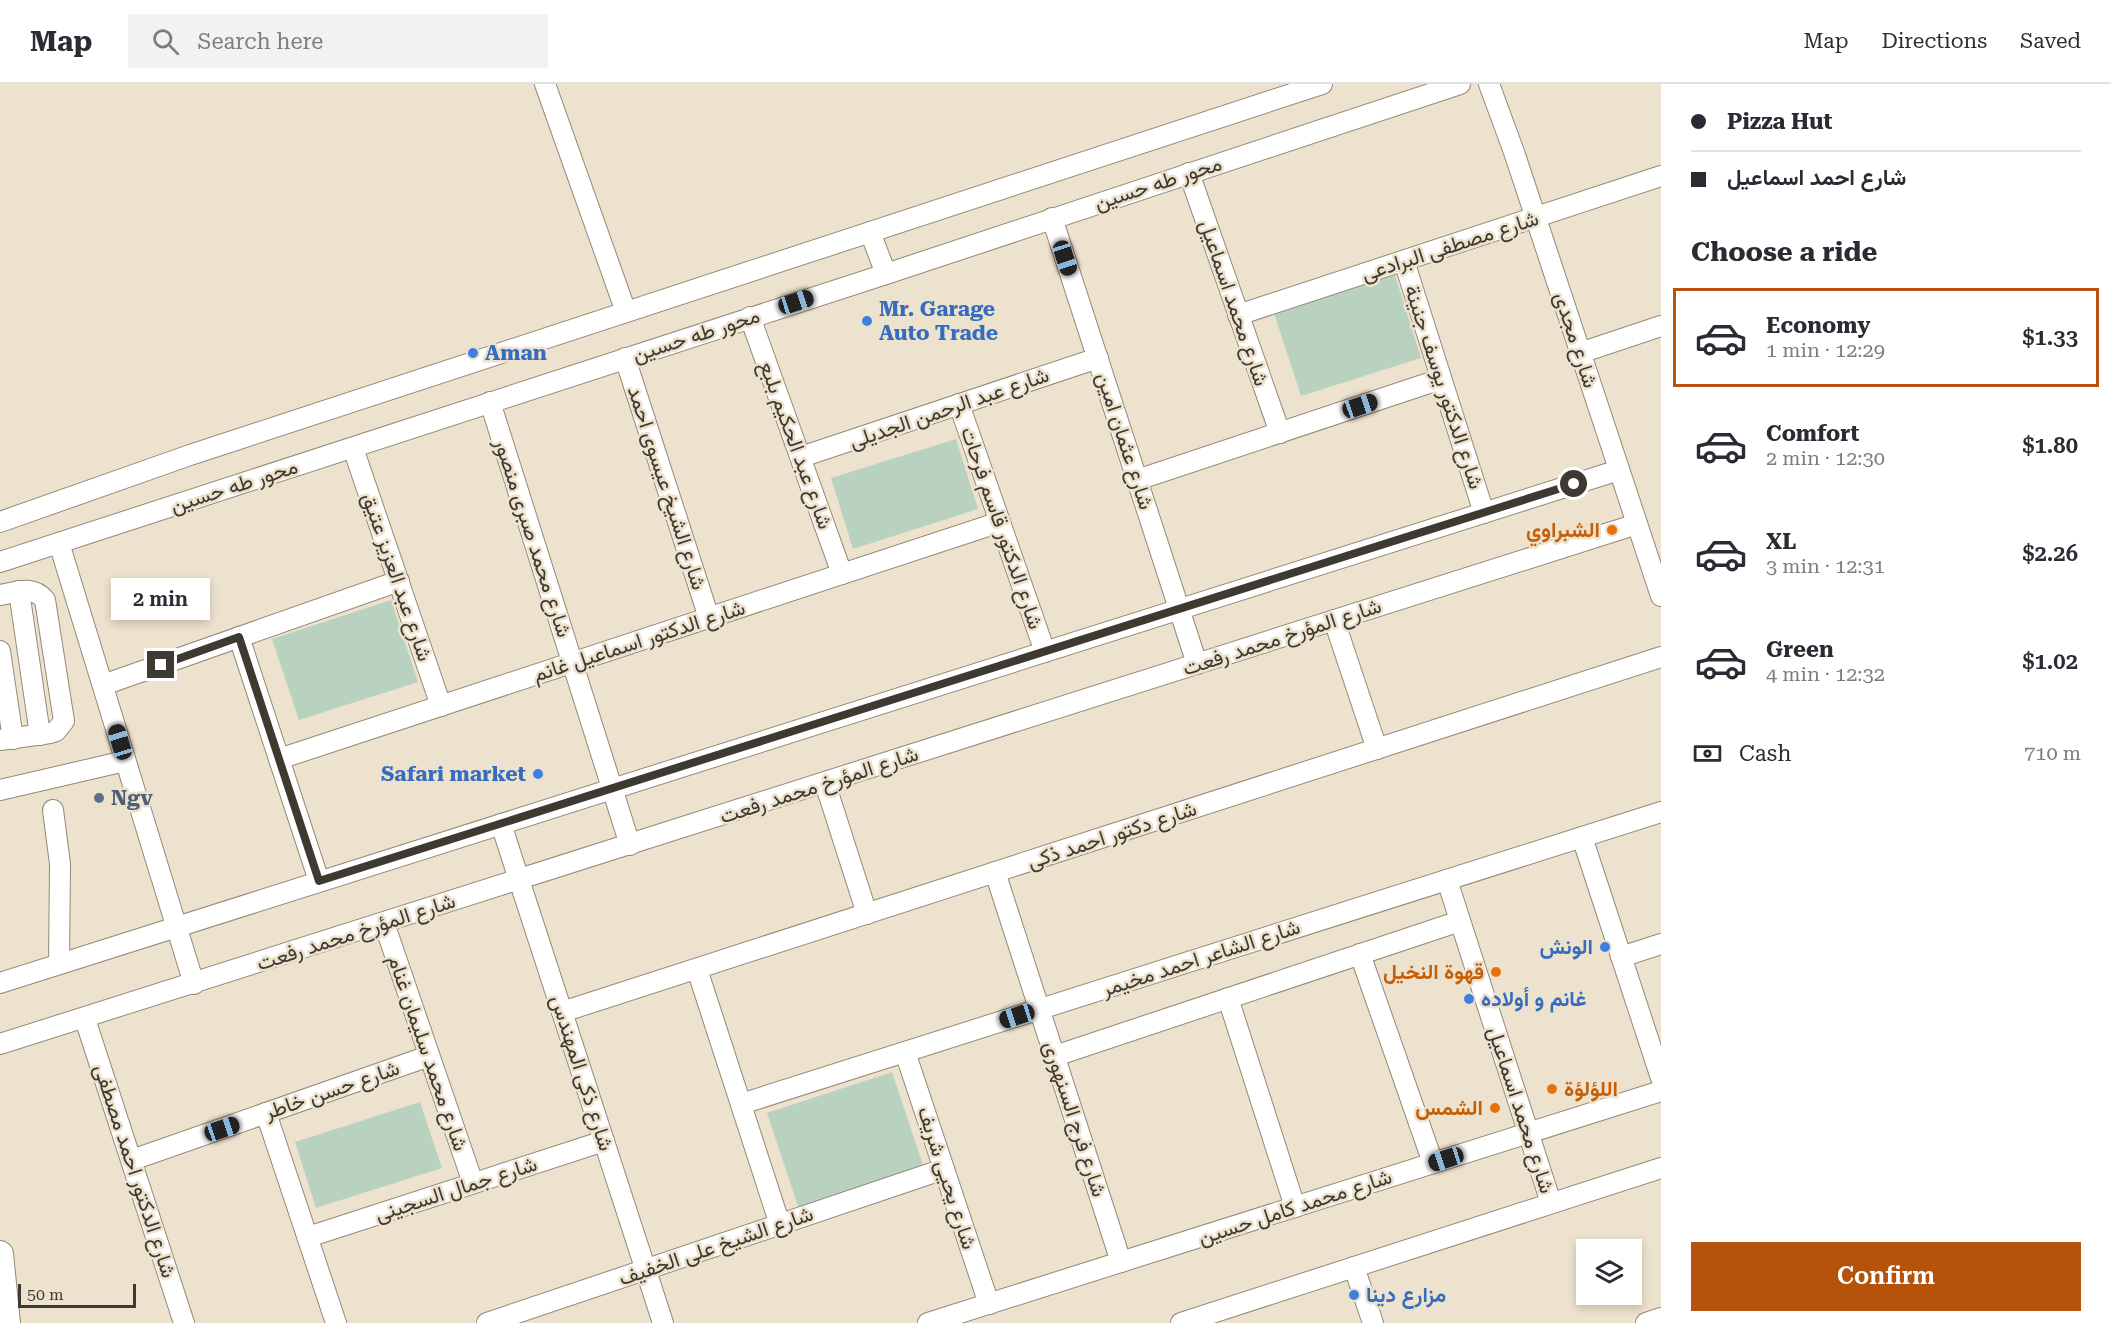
<!DOCTYPE html>
<html lang="en">
<head>
<meta charset="utf-8">
<style>
  :root { --surface:#fff; --page:#f2f2f3; --text:#2b2b33; --muted:#7c7c81; --line:#e1e1e2; --accent:#b45309 }
  body { margin:0; font-family:"Roboto Serif",Vazirmatn,serif; background:var(--page); color:var(--text); height:100vh; display:flex; flex-direction:column; font-size:22px; white-space:nowrap }
  * { box-sizing:border-box; margin:0 }
  p { font-size:20px; color:var(--muted) }
  .icon { flex:none; width:33px; height:33px; fill:none; stroke:currentColor; stroke-width:2; stroke-linecap:round; stroke-linejoin:round }
  .map { position:relative; flex:1; overflow:hidden }
  .drawer { display:flex; flex-direction:column; background:var(--surface); width:450px }
  .drawer>* { flex:none }
  .banner { display:grid; align-content:center; height:132px; padding:0 30px; background:var(--surface) }
  .controls { position:absolute; left:1576px; top:1155px; display:grid; gap:12px }
  .controls a { display:grid; place-items:center; width:66px; height:66px; border-radius:0px; background:var(--surface); box-shadow:0 3px 9px #0003; font-size:30px }
  .scale { position:absolute; left:18px; bottom:15px; width:118px; box-sizing:border-box; padding-left:6px; border:3px solid #3e3a32; border-top:0; font-size:16px; line-height:21px; white-space:nowrap; color:#3e3a32; -webkit-text-stroke:4px #ede2ce; paint-order:stroke }
  .end { position:absolute; width:27px; height:27px; margin:-14px; border:8px solid #3e3a32; background:#fff; box-shadow:0 0 0 3px #fff }
  .from { border-radius:50% }
  .bubble { position:absolute; height:42px; border-radius:0px; background:var(--surface); box-shadow:0 3px 9px #0003; font-size:20px; font-weight:600; line-height:42px; text-align:center }
  .car { position:absolute; width:18px; height:36px; margin:-18px -9px; border-radius:8px; box-shadow:0 0 4px 2px #0007; background:linear-gradient(#222 24%,#8ab4d8 0 40%,#222 0 76%,#8ab4d8 0 86%,#222 0) }
  .banner b { display:flex; align-items:center; gap:21px; height:57px; font-size:22px }
  .banner b+b { border-top:2px solid var(--line) }
  .banner i { width:15px; height:15px; background:var(--text) }
  ul { padding:0; list-style:none }
  li { display:flex; align-items:center; gap:18px; height:99px; margin:0 12px 9px; padding:0 18px; border:3px solid transparent; border-radius:0px }
  li div { flex:1 }
  li b { display:block; font-size:22px }
  li em { font-style:normal; font-weight:600 }
  li.active { border-color:var(--accent) }
  li>.icon { width:54px; height:54px; stroke-width:1.5 }
  h2 { padding:0 30px; font-size:27px; line-height:72px }
  .pay { display:flex; align-items:center; gap:15px; height:66px; padding:0 30px; font-size:22px }
  .pay p { margin-inline-start:auto }
  .button { display:flex; gap:12px; margin-top:auto; padding:12px 30px }
  .button a { flex:1; height:69px; border-radius:0px; background:var(--accent); color:#fff; font-size:24px; font-weight:600; line-height:69px; text-align:center }
  header { display:flex; align-items:center; gap:36px; box-sizing:border-box; height:84px; padding:0 30px; background:var(--surface); border-bottom:2px solid var(--line) }
  header strong { font-size:28px }
  nav { display:flex; gap:33px; margin-inline-start:auto; font-size:21px }
  .search { width:420px; height:54px; background:var(--page); display:flex; align-items:center; gap:15px; box-sizing:border-box; padding:0 21px; border-radius:0px; color:var(--muted); font-size:22px }
  main { display:flex; flex:1; min-height:0 }
  .map>svg:first-child { display:block }
  .green { fill:#b9d2c0 }
  .lines { fill:none; stroke-linecap:round; stroke-linejoin:round }
  .minor-casing { stroke:#938977; stroke-width:22 }
  .major-casing { stroke:#938977; stroke-width:28 }
  .minor { stroke:#fff; stroke-width:20 }
  .major { stroke:#fff; stroke-width:26 }
  .route { stroke:#3e3a32; stroke-width:8 }
  .shop-dot { fill:#3f7fe0; stroke:#ede2ce; stroke-width:2 }
  .food-dot { fill:#e8710a; stroke:#ede2ce; stroke-width:2 }
  .service-dot { fill:#5c6f8a; stroke:#ede2ce; stroke-width:2 }
  .labels { text-anchor:middle; stroke-width:5; stroke-linejoin:round; paint-order:stroke }
  .street-label { font-size:21px; fill:#3e3a32; stroke:#ede2ce }
  .shop-label { font-size:21px; font-weight:bold; fill:#366cbe; stroke:#ede2ce; text-anchor:start }
  .food-label { font-size:21px; font-weight:bold; fill:#c56008; stroke:#ede2ce; text-anchor:end }
  .service-label { font-size:21px; font-weight:bold; fill:#4e5e75; stroke:#ede2ce; text-anchor:start }
</style>
</head>
<body>
<header>
<strong>Map</strong>
<div class="search"><svg class="icon" aria-label="search" viewBox="0 0 24 24"><circle cx="10" cy="10" r="6"/><path d="M15 15l6 6"/></svg>Search here</div>
<nav><a>Map</a><a>Directions</a><a>Saved</a></nav>
</header>
<main>
<div class="map">
<svg width="1661" height="1239" viewBox="0 0 1661 1239">
  <rect width="100%" height="100%" fill="#ede2ce"/>
  <g class="green">
    <path d="M 1395,191 L 1421,274 L 1301,312 L 1274,229 Z"/>
    <path d="M 956,355 L 978,425 L 853,465 L 831,394 Z"/>
    <path d="M 391,516 L 418,598 L 299,636 L 272,555 Z"/>
    <path d="M 892,988 L 924,1084 L 799,1125 L 767,1029 Z"/>
    <path d="M 420,1018 L 442,1084 L 316,1124 L 295,1058 Z"/>
  </g>
  <g class="lines">
    <defs>
      <g id="minor">
        <path d="M 545,0 L 626,228"/>
        <path d="M 1489,0 L 1514,68 L 1661,512"/>
        <path d="M 1189,89 L 1280,349"/>
        <path d="M 1052,134 L 1197,580"/>
        <path d="M 870,148 L 886,190"/>
        <path d="M 1404,177 L 1484,429"/>
        <path d="M 1238,231 L 1661,92"/>
        <path d="M 750,233 L 842,490"/>
        <path d="M 1580,269 L 1661,242"/>
        <path d="M 625,274 L 709,534"/>
        <path d="M 490,318 L 630,761"/>
        <path d="M 959,320 L 1045,568"/>
        <path d="M 353,364 L 441,622"/>
        <path d="M 801,373 L 1098,274"/>
        <path d="M 1137,396 L 1441,295"/>
        <path d="M 0,438 L 190,371 L 1322,0"/>
        <path d="M 59,459 L 194,900"/>
        <path d="M 0,478 L 886,190 L 1460,0"/>
        <path d="M 19,507 L 40,651"/>
        <path d="M 0,511 C 16,508 33,501 45,516 L 64,637 L 56,647 L 50,649 L 0,656"/>
        <path d="M 1334,536 L 1377,665"/>
        <path d="M 239,553 L 319,797"/>
        <path d="M 0,567 L 13,655"/>
        <path d="M 103,601 L 399,497"/>
        <path d="M 279,675 L 1000,438"/>
        <path d="M 825,699 L 867,830"/>
        <path d="M 0,706 L 125,677"/>
        <path d="M 53,726 L 60,780 L 59,880"/>
        <path d="M 501,740 L 663,1239"/>
        <path d="M 1582,753 L 1661,994"/>
        <path d="M 995,788 L 1121,1178"/>
        <path d="M 1447,796 L 1551,1119"/>
        <path d="M 384,839 L 473,1099"/>
        <path d="M 1360,870 L 1433,1079"/>
        <path d="M 1621,873 L 1661,860"/>
        <path d="M 697,885 L 780,1141"/>
        <path d="M 0,899 L 1619,386"/>
        <path d="M 1228,914 L 1295,1123"/>
        <path d="M 562,928 L 1661,573"/>
        <path d="M 85,935 L 184,1239"/>
        <path d="M 0,960 L 1637,440"/>
        <path d="M 905,968 L 989,1220"/>
        <path d="M 1055,972 L 1460,837"/>
        <path d="M 741,1020 L 1661,728"/>
        <path d="M 266,1029 L 336,1239"/>
        <path d="M 132,1076 L 429,972"/>
        <path d="M 308,1153 L 604,1057"/>
        <path d="M 1354,1183 L 1373,1239"/>
        <path d="M 487,1239 L 944,1085"/>
        <path d="M 928,1239 L 1661,1007"/>
        <path d="M 1181,1239 L 1661,1084"/>
        <path d="M 1646,1239 L 1661,1234"/>
      </g>
      <path id="major" d="M 0,1170 L 7,1239"/>
    </defs>
    <use href="#minor" class="minor-casing"/>
    <use href="#major" class="major-casing"/>
    <use href="#minor" class="minor"/>
    <use href="#major" class="major"/>
  </g>
  <g class="lines">
    <path class="route" d="M 161,581 L 239,553 L 319,797 L 1574,400"/>
  </g>
  <g class="shop-dot">
    <circle cx="867" cy="237" r="6"/>
    <circle cx="473" cy="269" r="6"/>
    <circle cx="538" cy="690" r="6"/>
    <circle cx="1605" cy="863" r="6"/>
    <circle cx="1469" cy="915" r="6"/>
    <circle cx="1354" cy="1211" r="6"/>
  </g>
  <g class="food-dot">
    <circle cx="1612" cy="446" r="6"/>
    <circle cx="1496" cy="888" r="6"/>
    <circle cx="1552" cy="1005" r="6"/>
    <circle cx="1495" cy="1024" r="6"/>
  </g>
  <circle class="service-dot" cx="99" cy="714" r="6"/>
  <g class="labels">
    <g class="street-label">
      <text transform="translate(1158 99) rotate(-18)" y="7">محور طه حسين</text>
      <text transform="translate(1450 162) rotate(-18)" y="7">شارع مصطفى البرادعى</text>
      <text transform="translate(1234 219) rotate(71)" y="7">شارع محمد اسماعيل</text>
      <text transform="translate(696 251) rotate(-18)" y="7">محور طه حسين</text>
      <text transform="translate(1576 256) rotate(72)" y="7">شارع مجدى</text>
      <text transform="translate(1444 303) rotate(72)" y="7">شارع الدكتور يوسف جنينة</text>
      <text transform="translate(949 324) rotate(-19)" y="7">شارع عبد الرحمن الجديلى</text>
      <text transform="translate(1125 357) rotate(72)" y="7">شارع عثمان امين</text>
      <text transform="translate(796 361) rotate(70)" y="7">شارع عبد الحكيم بلبع</text>
      <text transform="translate(234 402) rotate(-18)" y="7">محور طه حسين</text>
      <text transform="translate(667 404) rotate(72)" y="7">شارع الشيخ عيسوى احمد</text>
      <text transform="translate(1002 444) rotate(71)" y="7">شارع الدكتور قاسم فرحات</text>
      <text transform="translate(533 454) rotate(72)" y="7">شارع محمد صبرى منصور</text>
      <text transform="translate(397 493) rotate(71)" y="7">شارع عبد العزيز عتيق</text>
      <text transform="translate(1282 553) rotate(-18)" y="7">شارع المؤرخ محمد رفعت</text>
      <text transform="translate(639 557) rotate(-18)" y="7">شارع الدكتور اسماعيل غانم</text>
      <text transform="translate(819 701) rotate(-18)" y="7">شارع المؤرخ محمد رفعت</text>
      <text transform="translate(1112 751) rotate(-18)" y="7">شارع دكتور احمد ذكى</text>
      <text transform="translate(356 848) rotate(-18)" y="7">شارع المؤرخ محمد رفعت</text>
      <text transform="translate(1201 874) rotate(-18)" y="7">شارع الشاعر احمد مخيمر</text>
      <text transform="translate(428 969) rotate(71)" y="7">شارع محمد سليمان غنام</text>
      <text transform="translate(582 989) rotate(72)" y="7">شارع ذكى المهندس</text>
      <text transform="translate(332 1006) rotate(-19)" y="7">شارع حسن خاطر</text>
      <text transform="translate(1521 1026) rotate(72)" y="7">شارع محمد اسماعيل</text>
      <text transform="translate(1075 1035) rotate(72)" y="7">شارع فرج السنهورى</text>
      <text transform="translate(135 1087) rotate(72)" y="7">شارع الدكتور احمد مصطفى</text>
      <text transform="translate(947 1094) rotate(72)" y="7">شارع يحيى شريف</text>
      <text transform="translate(456 1105) rotate(-18)" y="7">شارع جمال السجينى</text>
      <text transform="translate(1295 1123) rotate(-18)" y="7">شارع محمد كامل حسين</text>
      <text transform="translate(716 1162) rotate(-19)" y="7">شارع الشيخ على الخفيف</text>
    </g>
    <g class="shop-label">
      <text x="879" y="232">Mr. Garage<tspan x="879" dy="24">Auto Trade</tspan></text>
      <text x="485" y="276">Aman</text>
      <text x="526" y="697" text-anchor="end">Safari market</text>
      <text x="1593" y="870" text-anchor="end">الونش</text>
      <text x="1481" y="922">غانم و أولاده</text>
      <text x="1366" y="1218">مزارع دينا</text>
    </g>
    <g class="food-label">
      <text x="1600" y="453">الشبراوي</text>
      <text x="1484" y="895">قهوة النخيل</text>
      <text x="1564" y="1012" text-anchor="start">اللؤلؤة</text>
      <text x="1483" y="1031">الشمس</text>
    </g>
    <g class="service-label">
      <text x="111" y="721">Ngv</text>
    </g>
  </g>
</svg>
<div class="controls">
<a><svg class="icon" aria-label="layers" viewBox="0 0 24 24"><path d="M12 4l9 5-9 5-9-5zM3 14l9 5 9-5"/></svg></a>
</div>
<div class="scale">50 m</div>
<i class="end from" style="left:1574px;top:400px"></i>
<i class="end" style="left:161px;top:581px"></i>
<div class="bubble" style="left:111px;top:494px;width:99px">2 min</div>
<i class="car" style="left:1065px;top:174px;rotate:162deg"></i>
<i class="car" style="left:796px;top:218px;rotate:72deg"></i>
<i class="car" style="left:1360px;top:322px;rotate:71deg"></i>
<i class="car" style="left:120px;top:658px;rotate:343deg"></i>
<i class="car" style="left:1017px;top:932px;rotate:252deg"></i>
<i class="car" style="left:222px;top:1045px;rotate:71deg"></i>
<i class="car" style="left:1446px;top:1075px;rotate:252deg"></i>
</div>
<section class="drawer">
<div class="banner">
<b><i class="from"></i>Pizza Hut</b>
<b><i></i>شارع احمد اسماعيل</b>
</div>
<h2>Choose a ride</h2>
<ul>
<li class="active"><svg class="icon" aria-label="car" viewBox="0 0 24 24"><path d="M5 17H2v-5l4-1 3-4h7l3 4 3 1v5h-3M9 17h6M6 11h13"/><circle cx="7" cy="17" r="2"/><circle cx="17" cy="17" r="2"/></svg><div><b>Economy</b><p>1 min · 12:29</p></div><em>$1.33</em></li>
<li><svg class="icon" aria-label="car" viewBox="0 0 24 24"><path d="M5 17H2v-5l4-1 3-4h7l3 4 3 1v5h-3M9 17h6M6 11h13"/><circle cx="7" cy="17" r="2"/><circle cx="17" cy="17" r="2"/></svg><div><b>Comfort</b><p>2 min · 12:30</p></div><em>$1.80</em></li>
<li><svg class="icon" aria-label="car" viewBox="0 0 24 24"><path d="M5 17H2v-5l4-1 3-4h7l3 4 3 1v5h-3M9 17h6M6 11h13"/><circle cx="7" cy="17" r="2"/><circle cx="17" cy="17" r="2"/></svg><div><b>XL</b><p>3 min · 12:31</p></div><em>$2.26</em></li>
<li><svg class="icon" aria-label="car" viewBox="0 0 24 24"><path d="M5 17H2v-5l4-1 3-4h7l3 4 3 1v5h-3M9 17h6M6 11h13"/><circle cx="7" cy="17" r="2"/><circle cx="17" cy="17" r="2"/></svg><div><b>Green</b><p>4 min · 12:32</p></div><em>$1.02</em></li>
</ul>
<div class="pay"><svg class="icon" aria-label="cash" viewBox="0 0 24 24"><path d="M3 7h18v10H3z"/><circle cx="12" cy="12" r="2"/></svg>Cash<p>710 m</p></div>
<div class="button"><a>Confirm</a></div>
</section>
</main>
</body>
</html>
